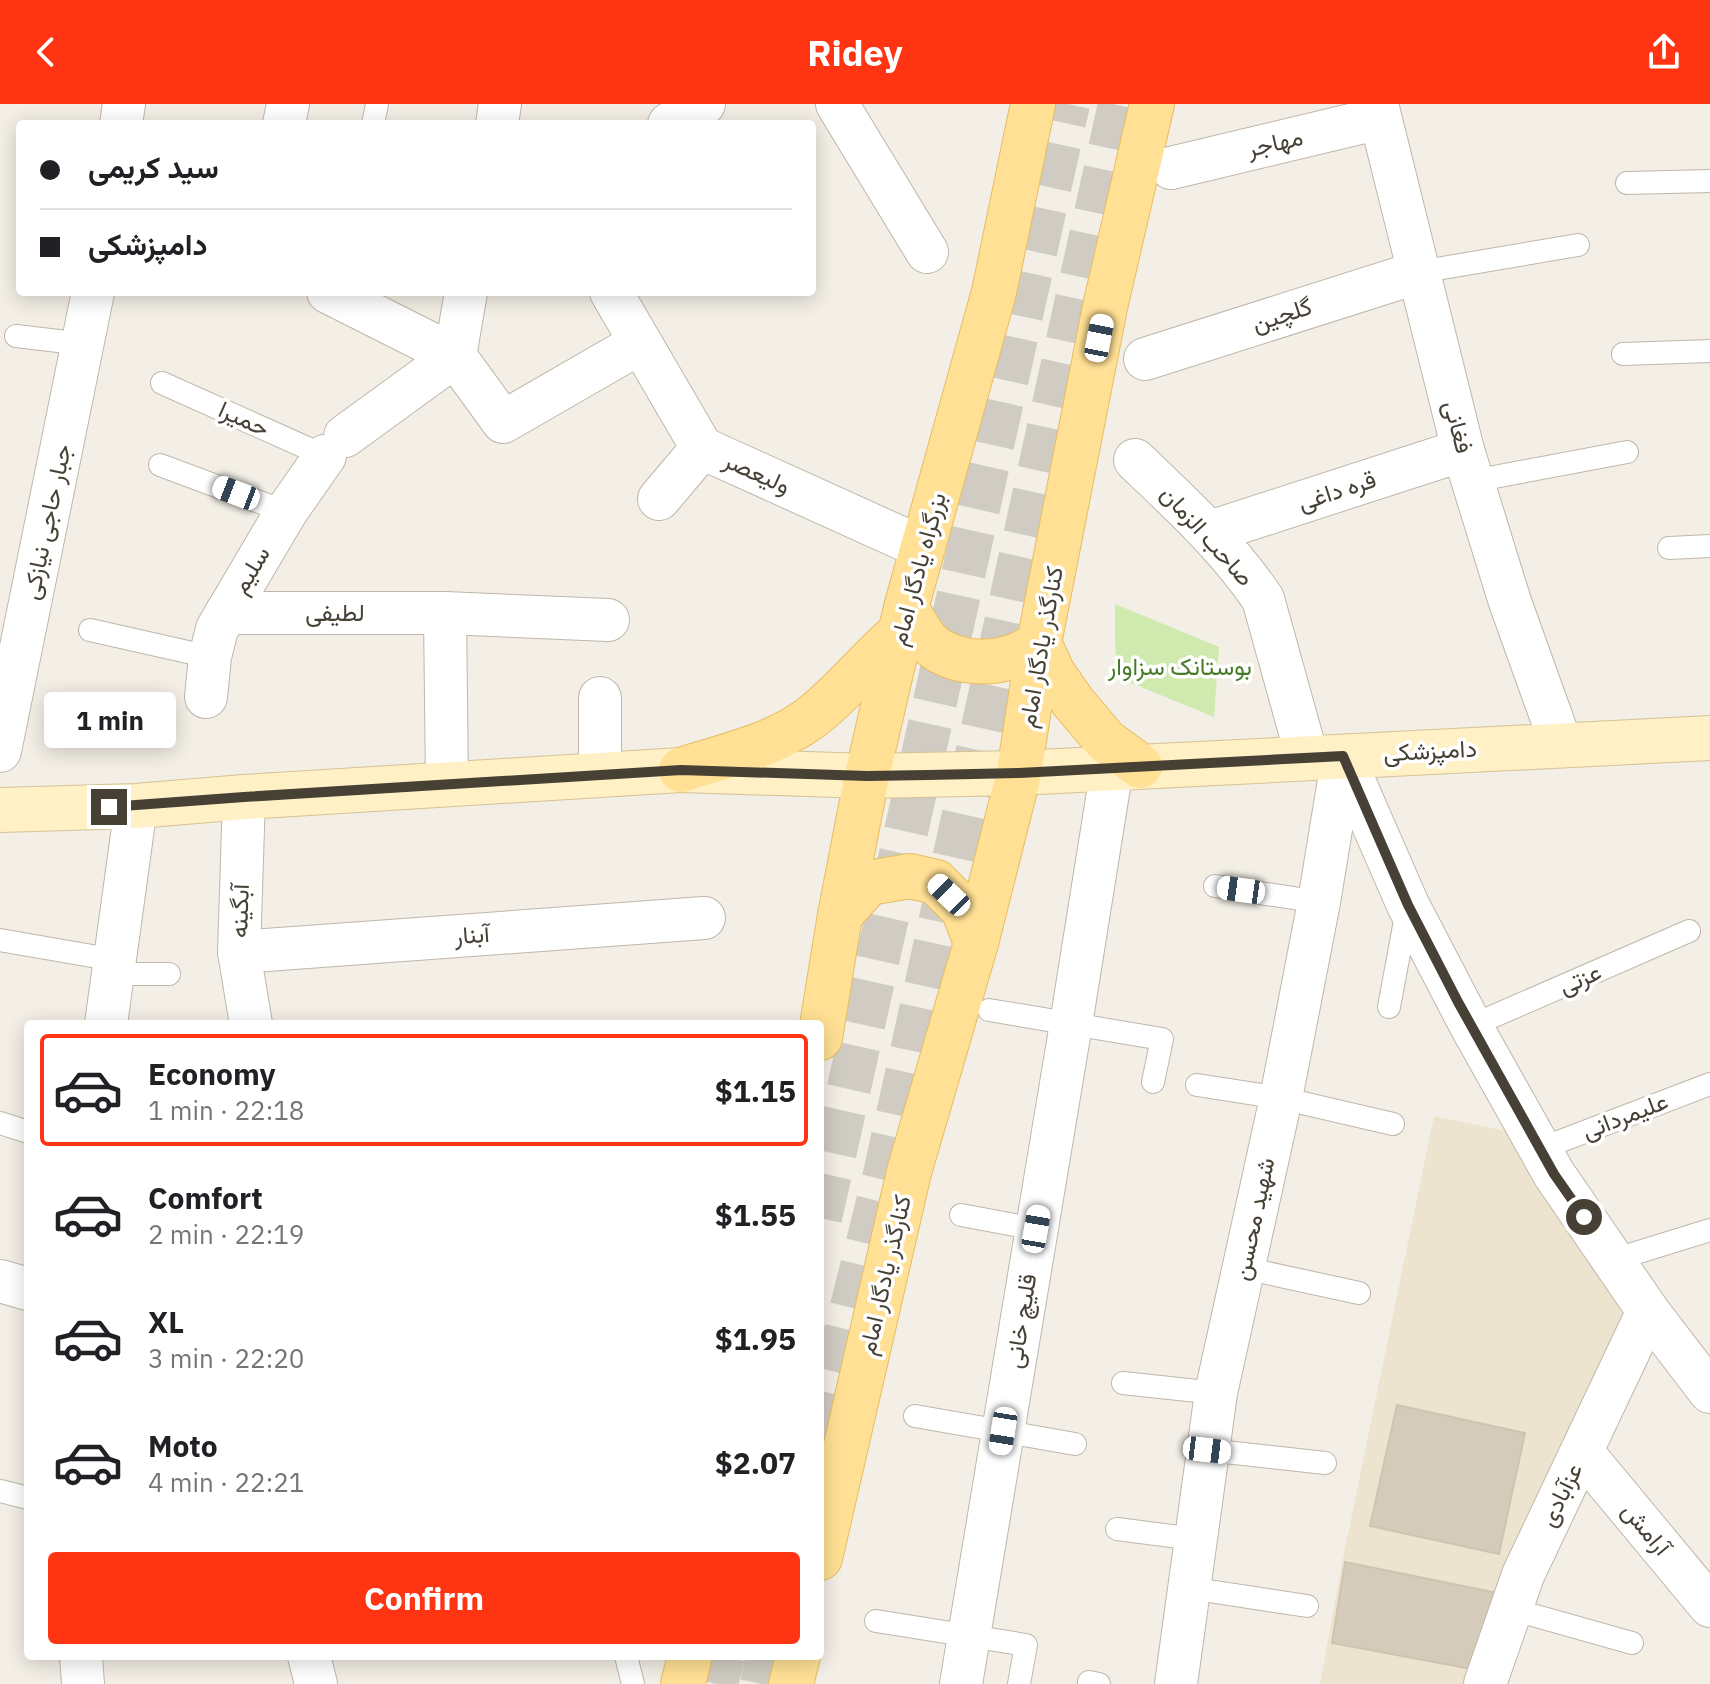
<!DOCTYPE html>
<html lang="en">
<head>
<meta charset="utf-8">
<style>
  :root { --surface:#fff; --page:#f6f6f6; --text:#202124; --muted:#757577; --line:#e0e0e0; --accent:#fe3413 }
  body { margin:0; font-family:"IBM Plex Sans",Vazirmatn,sans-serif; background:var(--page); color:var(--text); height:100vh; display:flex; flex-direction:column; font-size:30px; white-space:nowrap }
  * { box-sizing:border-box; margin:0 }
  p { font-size:26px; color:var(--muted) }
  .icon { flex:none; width:44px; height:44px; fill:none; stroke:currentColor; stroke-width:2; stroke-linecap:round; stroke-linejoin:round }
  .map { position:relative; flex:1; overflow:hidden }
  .details { position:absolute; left:24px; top:916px; width:800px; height:640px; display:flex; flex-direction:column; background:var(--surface); border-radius:8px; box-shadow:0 4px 20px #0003 }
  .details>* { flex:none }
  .top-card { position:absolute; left:16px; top:16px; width:800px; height:176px; border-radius:8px; box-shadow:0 4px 20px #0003; display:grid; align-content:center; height:176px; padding:0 24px; background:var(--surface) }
  .end { position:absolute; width:36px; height:36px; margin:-18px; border:10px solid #464035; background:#fff; box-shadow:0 0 0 4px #fff }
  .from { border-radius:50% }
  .bubble { position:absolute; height:56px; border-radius:8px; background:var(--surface); box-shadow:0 4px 20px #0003; font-size:26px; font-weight:700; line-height:56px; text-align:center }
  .car { position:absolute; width:24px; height:48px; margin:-24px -12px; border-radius:10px; box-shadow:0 0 6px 2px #0007; background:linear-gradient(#fff 24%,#345 0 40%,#fff 0 76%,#345 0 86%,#fff 0) }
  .top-card b { display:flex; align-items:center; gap:28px; height:76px; font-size:30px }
  .top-card b+b { border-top:2px solid var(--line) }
  .top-card i { width:20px; height:20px; background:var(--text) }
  ul { padding:14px 0 0; list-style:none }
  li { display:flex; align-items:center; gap:24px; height:112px; margin:0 16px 12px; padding:0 8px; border:4px solid transparent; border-radius:8px }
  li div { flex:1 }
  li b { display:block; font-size:30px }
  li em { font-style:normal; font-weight:700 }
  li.selected { border-color:var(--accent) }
  li>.icon { width:72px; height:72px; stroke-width:1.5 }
  .cta { display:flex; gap:16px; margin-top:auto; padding:16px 24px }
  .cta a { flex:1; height:92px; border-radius:8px; background:var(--accent); color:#fff; font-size:32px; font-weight:700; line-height:92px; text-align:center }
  header { display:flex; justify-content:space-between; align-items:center; height:104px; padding:0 24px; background:var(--accent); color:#fff; font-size:36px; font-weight:700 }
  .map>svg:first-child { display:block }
  .education { fill:#ede4d0 }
  .green { fill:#cfe9ae }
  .building { fill:#d5cbbb; stroke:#d0c3af; stroke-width:2 }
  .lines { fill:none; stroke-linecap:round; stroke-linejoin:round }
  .highway-tunnel { stroke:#d0ccc3; stroke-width:44; stroke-dasharray:44 22; stroke-linecap:butt }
  .lane-casing { stroke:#bfb7a9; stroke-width:24 }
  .street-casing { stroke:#bfb7a9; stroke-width:44 }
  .secondary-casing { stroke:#d5c395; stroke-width:46 }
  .primary-casing { stroke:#e6bd62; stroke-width:46 }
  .lane { stroke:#fff; stroke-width:22 }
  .street { stroke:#fff; stroke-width:42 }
  .secondary { stroke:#fff0c5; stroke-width:44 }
  .primary { stroke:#ffe094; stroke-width:44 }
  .route { stroke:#464035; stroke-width:10 }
  .labels { text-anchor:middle; stroke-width:7; stroke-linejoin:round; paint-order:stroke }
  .street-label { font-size:24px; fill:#464035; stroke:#fff }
  .park-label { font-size:24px; fill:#477a27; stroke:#fff }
</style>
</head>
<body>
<header><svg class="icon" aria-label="back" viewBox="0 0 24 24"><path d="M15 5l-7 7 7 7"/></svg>Ridey<svg class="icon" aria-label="share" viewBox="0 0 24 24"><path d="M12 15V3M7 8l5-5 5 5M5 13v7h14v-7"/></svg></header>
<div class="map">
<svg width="1710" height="1580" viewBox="0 0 1710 1580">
  <rect width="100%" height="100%" fill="#f3efe6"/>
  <path class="education" d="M 1434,1012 L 1516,1029 L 1624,1201 L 1625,1221 L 1472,1580 L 1320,1580 L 1343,1454 Z"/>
  <path class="green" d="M 1115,500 L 1219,543 L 1214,613 L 1117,573 L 1115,538 Z"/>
  <g class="building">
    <path d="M 1397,1301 L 1525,1329 L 1499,1450 L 1370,1422 Z"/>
    <path d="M 1345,1458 L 1498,1489 L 1472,1565 L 1332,1539 Z"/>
  </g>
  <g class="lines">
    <g class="highway-tunnel">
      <path d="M 820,1114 L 1068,0"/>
      <path d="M 820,1332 L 885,1070 L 1120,0"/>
      <path d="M 716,1580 L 723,1552"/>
      <path d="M 762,1580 L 768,1552"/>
    </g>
    <defs>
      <g id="lane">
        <path d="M 373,20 L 377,0"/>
        <path d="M 1627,79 L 1710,77"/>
        <path d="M 1419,168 L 1578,141"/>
        <path d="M 16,232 L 84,240"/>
        <path d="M 1623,250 L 1710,247"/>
        <path d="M 162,279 L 325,352"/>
        <path d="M 160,361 L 286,408"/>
        <path d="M 1473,377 L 1627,348"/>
        <path d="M 1669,444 L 1710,442"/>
        <path d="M 90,526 L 210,553"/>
        <path d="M 1215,782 L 1319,798"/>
        <path d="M 0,836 L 115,856"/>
        <path d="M 113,870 L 169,870"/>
        <path d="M 1389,903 L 1407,806"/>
        <path d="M 989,906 L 1162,935 L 1153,978"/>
        <path d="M 1471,922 L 1689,827"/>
        <path d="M 1197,981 L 1281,994 L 1393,1020"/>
        <path d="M 0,1019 L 28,1028"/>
        <path d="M 1540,1045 L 1710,980"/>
        <path d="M 961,1111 L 1036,1125"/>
        <path d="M 1613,1156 L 1710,1126"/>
        <path d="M 1244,1164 L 1359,1189"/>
        <path d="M 1123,1279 L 1216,1289"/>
        <path d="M 915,1312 L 1075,1340"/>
        <path d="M 1207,1346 L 1325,1359"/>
        <path d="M 0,1387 L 28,1394"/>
        <path d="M 1117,1425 L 1195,1435"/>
        <path d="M 1189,1484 L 1307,1502"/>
        <path d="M 1511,1505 L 1632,1539"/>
        <path d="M 876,1517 L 1026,1541 L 1019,1580"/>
        <path d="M 626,1552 L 633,1580"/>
        <path d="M 1089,1578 L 1099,1580"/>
      </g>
      <g id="street">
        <path d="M 837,0 L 927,148"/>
        <path d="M 1377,0 L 1463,346 L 1510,498 L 1561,640"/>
        <path d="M 121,20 L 124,0"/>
        <path d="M 284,20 L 288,0"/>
        <path d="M 497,20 L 500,0"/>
        <path d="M 669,20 L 704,0"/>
        <path d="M 1171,64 L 1380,14"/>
        <path d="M 328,188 L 455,252 L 503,318 L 640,239"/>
        <path d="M 611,188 L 702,344 L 923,444"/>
        <path d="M 455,252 L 466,188"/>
        <path d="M 1145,255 L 1419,168"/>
        <path d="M 345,332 L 455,252"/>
        <path d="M 1135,356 C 1181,400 1227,442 1263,495 L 1307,653"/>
        <path d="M 659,395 L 702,344"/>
        <path d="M 1210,428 L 1463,346"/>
        <path d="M 226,509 L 445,509 L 608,516"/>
        <path d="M 445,509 L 447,680"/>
        <path d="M 206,593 L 210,553 L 217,525 L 286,408 L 325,352"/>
        <path d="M 0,647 L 93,188"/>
        <path d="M 1343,652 L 1408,801 L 1471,922 L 1554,1070 L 1648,1207 L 1710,1288"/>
        <path d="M 600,671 L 600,594"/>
        <path d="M 244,693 L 239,848 L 251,920"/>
        <path d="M 239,848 L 704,814"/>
        <path d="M 106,920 L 136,702"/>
        <path d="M 0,1177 L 28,1185"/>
        <path d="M 1582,1348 L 1710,1502"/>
        <path d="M 81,1552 L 83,1580"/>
        <path d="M 309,1552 L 316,1580"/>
        <path d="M 961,1580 L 1071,920 L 1112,664"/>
        <path d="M 1176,1580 L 1216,1289 L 1281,994 L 1319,798 L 1343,652"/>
        <path d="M 1485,1580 L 1523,1471 L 1648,1207"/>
      </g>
      <path id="secondary" d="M 0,706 L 136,702 L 244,693 L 681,666 L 867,672 L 1019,669 L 1710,634"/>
      <g id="primary">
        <path d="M 906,504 C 913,514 919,528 927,537 C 950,560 988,562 1017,551 C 1025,548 1032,543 1039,539 L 1053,569 L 1073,598 L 1106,637 L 1140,662"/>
        <path d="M 681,666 C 724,652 772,642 809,615 C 843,590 867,556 900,529"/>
        <path d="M 840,811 L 869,779 L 910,772 L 936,778 L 963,805 L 976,839"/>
        <path d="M 820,934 L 840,811 L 867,672 L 906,504 L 994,188 L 1033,0"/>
        <path d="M 820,1454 L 909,1068 L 976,839 L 1019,669 L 1039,539 L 1105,203 L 1152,0"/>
        <path d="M 683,1580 L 690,1552"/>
        <path d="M 791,1580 L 798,1552"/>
      </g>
    </defs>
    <use href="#lane" class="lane-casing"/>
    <use href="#street" class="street-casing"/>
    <use href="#secondary" class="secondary-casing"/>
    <use href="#primary" class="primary-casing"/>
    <use href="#lane" class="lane"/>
    <use href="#street" class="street"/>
    <use href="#secondary" class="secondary"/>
    <use href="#primary" class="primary"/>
  </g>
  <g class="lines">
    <path class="route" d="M 109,703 L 244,693 L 681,666 L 867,672 L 928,671 L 1019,669 L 1343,652 L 1408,801 L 1458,898 L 1554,1070 L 1584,1113"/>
  </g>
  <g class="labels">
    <g class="street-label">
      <text transform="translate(1275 39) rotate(-13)" y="8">مهاجر</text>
      <text transform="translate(1282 211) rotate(-18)" y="8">گلچین</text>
      <text transform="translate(244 315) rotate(24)" y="8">حمیرا</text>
      <text transform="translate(1458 323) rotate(75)" y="8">فغانی</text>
      <text transform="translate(757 369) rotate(24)" y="8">ولیعصر</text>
      <text transform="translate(1337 387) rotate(-18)" y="8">قره داغی</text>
      <text transform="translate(47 418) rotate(-78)" y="8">جبار حاجی نیازکی</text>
      <text transform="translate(1207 432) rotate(48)" y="8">صاحب الزمان</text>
      <text transform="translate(918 465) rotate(-75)" y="8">بزرگراه یادگار امام</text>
      <text transform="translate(251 466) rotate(-59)" y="8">سلیم</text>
      <text x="335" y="517">لطیفی</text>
      <text transform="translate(1041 543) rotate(-80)" y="8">کنارگذر یادگار امام</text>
      <text transform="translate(1430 647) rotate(-3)" y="8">دامپزشکی</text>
      <text transform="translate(240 807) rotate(-88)" y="8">آبگینه</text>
      <text transform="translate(472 831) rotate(-4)" y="8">آبنار</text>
      <text transform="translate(1580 875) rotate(-23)" y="8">عزتی</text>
      <text transform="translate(1625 1012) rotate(-21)" y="8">علیمردانی</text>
      <text transform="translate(1254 1115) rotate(-78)" y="8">شهید محسن</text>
      <text transform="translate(885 1171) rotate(-77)" y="8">کنارگذر یادگار امام</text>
      <text transform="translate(1021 1217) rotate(-81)" y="8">قلیچ خانی</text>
      <text transform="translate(1561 1391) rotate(-64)" y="8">عزآبادی</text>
      <text transform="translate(1646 1425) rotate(50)" y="8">آرامش</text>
    </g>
    <g class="park-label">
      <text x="1180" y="571">بوستانک سزاوار</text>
    </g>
  </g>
</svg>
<i class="end from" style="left:1584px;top:1113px"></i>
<i class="end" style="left:109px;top:703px"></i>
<div class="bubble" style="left:44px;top:588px;width:132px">1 min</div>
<i class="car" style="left:1099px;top:234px;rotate:11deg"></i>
<i class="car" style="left:236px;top:389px;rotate:291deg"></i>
<i class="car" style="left:1241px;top:786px;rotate:278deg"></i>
<i class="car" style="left:949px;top:791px;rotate:314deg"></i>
<i class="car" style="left:1036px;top:1125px;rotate:10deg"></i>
<i class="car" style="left:1003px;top:1327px;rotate:189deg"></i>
<i class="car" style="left:1207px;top:1346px;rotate:97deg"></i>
<div class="top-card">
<b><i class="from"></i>سید کریمی</b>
<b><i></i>دامپزشکی</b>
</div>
<section class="details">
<ul>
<li class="selected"><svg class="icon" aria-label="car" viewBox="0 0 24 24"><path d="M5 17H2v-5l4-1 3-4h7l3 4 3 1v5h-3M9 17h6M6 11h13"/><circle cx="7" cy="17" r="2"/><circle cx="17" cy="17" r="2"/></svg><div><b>Economy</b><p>1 min · 22:18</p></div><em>$1.15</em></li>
<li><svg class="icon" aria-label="car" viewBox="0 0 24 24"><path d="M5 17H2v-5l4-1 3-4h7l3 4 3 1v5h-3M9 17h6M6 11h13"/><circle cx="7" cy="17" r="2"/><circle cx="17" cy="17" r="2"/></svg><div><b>Comfort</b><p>2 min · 22:19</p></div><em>$1.55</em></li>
<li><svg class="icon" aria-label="car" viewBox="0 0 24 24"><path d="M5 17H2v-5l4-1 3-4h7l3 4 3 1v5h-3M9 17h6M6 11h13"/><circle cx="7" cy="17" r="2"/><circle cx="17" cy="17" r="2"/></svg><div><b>XL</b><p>3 min · 22:20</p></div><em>$1.95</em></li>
<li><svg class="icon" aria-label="car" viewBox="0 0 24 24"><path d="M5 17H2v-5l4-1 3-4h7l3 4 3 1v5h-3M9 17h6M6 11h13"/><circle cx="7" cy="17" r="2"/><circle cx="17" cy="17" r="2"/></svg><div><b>Moto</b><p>4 min · 22:21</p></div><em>$2.07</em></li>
</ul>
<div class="cta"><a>Confirm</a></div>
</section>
</div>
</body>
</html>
